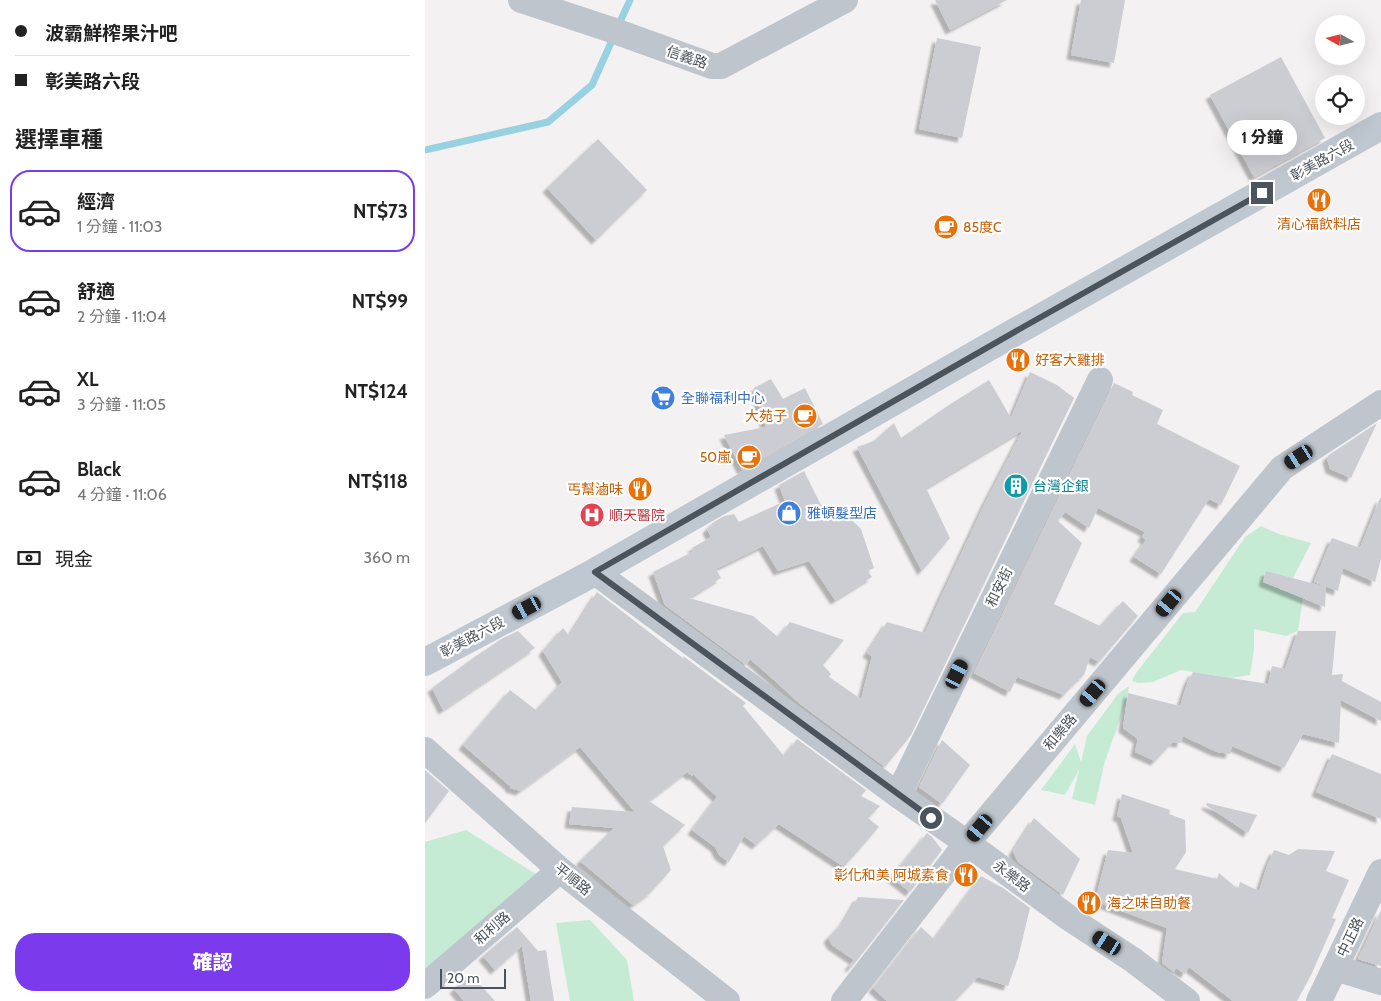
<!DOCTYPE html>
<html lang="zh-TW">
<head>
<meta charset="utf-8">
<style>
  :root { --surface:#fff; --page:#f6f6f6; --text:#222; --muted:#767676; --line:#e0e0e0; --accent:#7c3aed }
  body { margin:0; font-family:Cabin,"Noto Sans TC",sans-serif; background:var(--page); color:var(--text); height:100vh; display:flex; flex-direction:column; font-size:19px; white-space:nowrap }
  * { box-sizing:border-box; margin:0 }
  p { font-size:16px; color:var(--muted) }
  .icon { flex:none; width:28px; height:28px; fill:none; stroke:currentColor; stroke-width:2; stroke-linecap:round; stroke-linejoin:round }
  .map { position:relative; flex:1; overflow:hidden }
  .panel { display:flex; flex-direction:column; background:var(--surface); width:425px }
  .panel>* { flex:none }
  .top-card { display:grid; align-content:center; height:110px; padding:0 15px; background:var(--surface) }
  .needle { width:32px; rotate:278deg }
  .fabs { position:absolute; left:890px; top:15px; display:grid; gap:10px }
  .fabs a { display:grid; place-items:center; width:50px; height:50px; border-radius:50%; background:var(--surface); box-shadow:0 5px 20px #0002; font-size:25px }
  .scale { position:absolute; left:15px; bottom:12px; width:66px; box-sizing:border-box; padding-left:5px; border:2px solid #4b545c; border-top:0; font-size:14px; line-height:18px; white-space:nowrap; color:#4b545c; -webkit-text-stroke:4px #fff; paint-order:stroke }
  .end { position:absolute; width:22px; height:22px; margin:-11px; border:6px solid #4b545c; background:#fff; box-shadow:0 0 0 2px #fff }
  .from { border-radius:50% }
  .bubble { position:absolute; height:35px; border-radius:18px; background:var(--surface); box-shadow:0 5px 20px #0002; font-size:16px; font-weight:800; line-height:35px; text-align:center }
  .car { position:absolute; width:15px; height:30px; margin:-15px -8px; border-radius:6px; box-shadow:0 0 4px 1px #0007; background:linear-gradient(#222 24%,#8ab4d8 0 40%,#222 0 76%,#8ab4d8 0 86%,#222 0) }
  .top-card b { display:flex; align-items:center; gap:18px; height:48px; font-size:19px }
  .top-card b+b { border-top:1px solid var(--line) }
  .top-card i { width:12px; height:12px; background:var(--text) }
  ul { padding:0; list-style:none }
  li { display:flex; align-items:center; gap:15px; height:82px; margin:0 10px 8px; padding:0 5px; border:2px solid transparent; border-radius:20px }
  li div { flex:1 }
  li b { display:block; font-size:19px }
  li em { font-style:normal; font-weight:800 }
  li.active { border-color:var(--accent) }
  li>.icon { width:45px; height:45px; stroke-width:1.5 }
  h2 { padding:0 15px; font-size:22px; line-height:60px }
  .pay { display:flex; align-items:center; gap:12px; height:55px; padding:0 15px; font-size:19px }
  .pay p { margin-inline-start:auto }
  .primary-button { display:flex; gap:10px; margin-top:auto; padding:10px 15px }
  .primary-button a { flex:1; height:58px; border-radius:20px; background:var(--accent); color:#fff; font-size:20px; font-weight:800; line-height:58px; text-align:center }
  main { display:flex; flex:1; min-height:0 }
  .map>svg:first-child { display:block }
  .green { fill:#c6ebd5 }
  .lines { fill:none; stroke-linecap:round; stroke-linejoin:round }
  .stream { stroke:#98d1e2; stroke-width:7 }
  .building { fill:#cbcdd3; filter:url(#shadow) }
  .street { stroke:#bec5cc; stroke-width:26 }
  .secondary { stroke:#bfc7d0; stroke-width:28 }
  .route { stroke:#4b545c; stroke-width:6 }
  .labels { text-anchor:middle; stroke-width:4.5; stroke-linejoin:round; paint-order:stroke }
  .street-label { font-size:14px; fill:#4b545c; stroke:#fff }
  .food-label { font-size:14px; fill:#c56008; stroke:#fff; text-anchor:end }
  .shop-label { font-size:14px; fill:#366cbe; stroke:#fff; text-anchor:start }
  .culture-label { font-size:14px; fill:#0d838f; stroke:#fff; text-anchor:start }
  .health-label { font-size:14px; fill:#be3a42; stroke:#fff; text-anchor:start }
</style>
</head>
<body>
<main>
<section class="panel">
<div class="top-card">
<b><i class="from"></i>波霸鮮榨果汁吧</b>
<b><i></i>彰美路六段</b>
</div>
<h2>選擇車種</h2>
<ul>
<li class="active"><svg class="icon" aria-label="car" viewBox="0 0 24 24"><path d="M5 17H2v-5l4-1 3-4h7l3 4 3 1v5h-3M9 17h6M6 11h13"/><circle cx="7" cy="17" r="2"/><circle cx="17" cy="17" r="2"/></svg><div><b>經濟</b><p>1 分鐘 · 11:03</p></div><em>NT$73</em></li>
<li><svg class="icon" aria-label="car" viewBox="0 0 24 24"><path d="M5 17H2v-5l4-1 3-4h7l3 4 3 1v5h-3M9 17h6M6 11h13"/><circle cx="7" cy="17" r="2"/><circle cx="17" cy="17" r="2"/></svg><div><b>舒適</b><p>2 分鐘 · 11:04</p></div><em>NT$99</em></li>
<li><svg class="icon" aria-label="car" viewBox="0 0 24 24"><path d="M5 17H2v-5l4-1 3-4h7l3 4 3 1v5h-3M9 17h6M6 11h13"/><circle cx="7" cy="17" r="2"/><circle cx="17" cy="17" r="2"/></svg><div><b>XL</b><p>3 分鐘 · 11:05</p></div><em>NT$124</em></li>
<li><svg class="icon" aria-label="car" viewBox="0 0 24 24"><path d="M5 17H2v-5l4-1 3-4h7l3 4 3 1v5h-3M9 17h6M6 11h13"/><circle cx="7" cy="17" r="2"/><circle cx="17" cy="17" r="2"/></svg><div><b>Black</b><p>4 分鐘 · 11:06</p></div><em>NT$118</em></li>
</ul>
<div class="pay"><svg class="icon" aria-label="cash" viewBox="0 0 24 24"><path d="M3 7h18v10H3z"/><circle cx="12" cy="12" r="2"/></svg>現金<p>360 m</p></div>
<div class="primary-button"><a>確認</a></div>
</section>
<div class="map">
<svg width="956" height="1001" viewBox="0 0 956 1001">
  <defs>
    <filter id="shadow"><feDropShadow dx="-4.5" dy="4.5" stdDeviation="1" flood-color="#0004"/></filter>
  </defs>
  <rect width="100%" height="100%" fill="#f3f1f1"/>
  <g class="green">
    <path d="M 836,526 L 854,534 L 886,543 L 868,578 L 855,589 L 878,598 L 873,631 L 861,636 L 829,629 L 829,650 L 825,675 L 805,678 L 756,670 L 728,682 L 713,683 L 707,681 L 711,673 L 758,613 L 770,612 L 820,537 Z"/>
    <path d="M 704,686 L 702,700 L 680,761 L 670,805 L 647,799 L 654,770 L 640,795 L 616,790 L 650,744 L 656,762 L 662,736 L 693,694 Z"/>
    <path d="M 41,830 L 122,881 L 0,980 L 0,842 Z"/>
    <path d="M 165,920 L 202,960 L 209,1001 L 145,1001 L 131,923 Z"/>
  </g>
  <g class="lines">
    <g class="stream">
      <path d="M 193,26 L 205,0"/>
      <path d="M 0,150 L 123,122 L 167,85 L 189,36"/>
    </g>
  </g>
  <g class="building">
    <path d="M 510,0 L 582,0 L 525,30 Z"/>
    <path d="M 656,0 L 700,0 L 689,63 L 646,55 Z"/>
    <path d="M 512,38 L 556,47 L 537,138 L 494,129 Z"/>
    <path d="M 856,57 L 900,138 L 829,177 L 785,95 Z"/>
    <path d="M 173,139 L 222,190 L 171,240 L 122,188 Z"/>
    <path d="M 605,372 L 632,385 L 649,398 L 486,735 L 460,767 L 374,703 L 349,680 L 325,659 L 321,665 L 240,605 L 228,572 L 269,551 L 267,548 L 286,537 L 282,529 L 289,522 L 299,516 L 309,514 L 314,522 L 360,501 L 354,485 L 379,471 L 396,505 L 412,506 L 436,529 L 449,568 L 442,571 L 447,577 L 410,600 L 384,561 L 353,571 L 338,546 L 291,569 L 296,578 L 264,598 L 328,616 L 353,637 L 365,622 L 419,640 L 398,665 L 406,674 L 404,677 L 436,699 L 447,656 L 442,653 L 462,622 L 500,633 L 515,599 L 560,503 L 598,430 L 501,488 L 525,538 L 497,571 L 432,447 L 449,441 L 469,423 L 476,438 L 527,403 L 564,380 L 586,418 Z"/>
    <path d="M 346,379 L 358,399 L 380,388 L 398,424 L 317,470 L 299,435 L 341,427 L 329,388 Z"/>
    <path d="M 689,383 L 708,392 L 707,395 L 738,410 L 732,424 L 815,466 L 796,505 L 784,499 L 736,574 L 709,557 L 721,540 L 717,537 L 720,532 L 673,508 L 664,528 L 640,512 L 633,521 L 657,543 L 629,604 L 675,626 L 698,601 L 713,616 L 674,662 L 665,657 L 659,675 L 646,687 L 639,695 L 592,677 L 585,692 L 549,673 Z"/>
    <path d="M 952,423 L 926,478 L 905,469 L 902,458 L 904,455 Z"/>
    <path d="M 955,498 L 956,498 L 956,559 L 950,582 L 918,568 L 913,591 L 889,582 L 907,538 L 935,548 Z"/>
    <path d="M 841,571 L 901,587 L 900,607 L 838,582 Z"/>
    <path d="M 172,592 L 259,659 L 258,656 L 321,703 L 318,706 L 359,756 L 372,739 L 441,790 L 436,796 L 455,806 L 443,818 L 454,827 L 419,867 L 354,824 L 331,845 L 319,836 L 304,862 L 294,855 L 290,847 L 267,830 L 292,797 L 268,774 L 267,776 L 262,772 L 224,801 L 260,825 L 238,846 L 246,870 L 225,893 L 208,905 L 155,861 L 189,828 L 144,824 L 147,807 L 210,812 L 155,747 L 95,791 L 85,788 L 85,786 L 38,745 L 85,690 L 111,710 L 137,682 L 118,651 L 138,628 L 144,636 Z"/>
    <path d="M 93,631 L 110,648 L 18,710 L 7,688 L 51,656 L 78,638 Z"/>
    <path d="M 873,631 L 911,631 L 907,675 L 918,674 L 917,681 L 956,702 L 956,721 L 916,700 L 914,743 L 878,734 L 859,768 L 807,746 L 805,754 L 792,752 L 758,736 L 756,743 L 748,742 L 730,761 L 710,752 L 713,739 L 698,728 L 703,693 L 755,706 L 763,681 L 768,672 L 843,684 L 847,666 L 860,669 Z"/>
    <path d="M 517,740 L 545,765 L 517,804 L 494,787 Z"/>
    <path d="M 907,754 L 956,774 L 956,819 L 891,792 Z"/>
    <path d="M 0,770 L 24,791 L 0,823 Z"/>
    <path d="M 697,794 L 745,810 L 744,814 L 760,820 L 761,852 L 750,869 L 792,879 L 794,873 L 813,889 L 815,882 L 834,891 L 842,866 L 849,850 L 864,855 L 873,849 L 910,851 L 901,871 L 924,880 L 907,918 L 911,919 L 886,975 L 872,1001 L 808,1001 L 764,967 L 760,974 L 751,968 L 749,972 L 737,963 L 742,928 L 670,901 L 683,850 L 708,853 L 696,818 L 692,816 Z"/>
    <path d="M 782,803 L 832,815 L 823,833 L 781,805 Z"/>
    <path d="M 609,818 L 655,859 L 638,895 L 593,862 L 588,851 Z"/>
    <path d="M 502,833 L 507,837 L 517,850 L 485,892 L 466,877 Z"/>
    <path d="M 556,876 L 578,888 L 605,908 L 593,958 L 583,986 L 553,977 L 530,1001 L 462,1001 L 448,988 L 496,927 L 509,939 Z"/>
    <path d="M 433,897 L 479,900 L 426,968 L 424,966 L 429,960 L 407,945 L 403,938 L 419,921 Z"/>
    <path d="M 956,910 L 956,966 L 933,959 Z"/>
    <path d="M 92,927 L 113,951 L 121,950 L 129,1001 L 106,1001 L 97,946 L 70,970 L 58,956 Z"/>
    <path d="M 46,974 L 70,1001 L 39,1001 L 29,989 Z"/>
  </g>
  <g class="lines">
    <g class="street">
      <path d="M 96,0 L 184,29 L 287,66 L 296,66 L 420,0"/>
      <path d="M 170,572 L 473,795 L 542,843 L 644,918 L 708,960 L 762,1001"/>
      <path d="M 0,750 L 135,870 L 302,1001"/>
      <path d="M 473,795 L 675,380"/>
      <path d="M 910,968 L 956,982"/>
      <path d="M 0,986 L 135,870"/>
      <path d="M 419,1001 L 542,843 L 857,468 L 956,403"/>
      <path d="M 894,1001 L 956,872"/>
    </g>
    <path class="secondary" d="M 0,662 L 170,572 L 583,336 L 956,126"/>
  </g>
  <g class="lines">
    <path class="route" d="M 506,818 L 170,572 L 600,326 L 837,193"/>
  </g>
  <defs>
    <symbol id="restaurant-disc" viewBox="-11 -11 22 22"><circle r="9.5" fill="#e8710a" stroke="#fff"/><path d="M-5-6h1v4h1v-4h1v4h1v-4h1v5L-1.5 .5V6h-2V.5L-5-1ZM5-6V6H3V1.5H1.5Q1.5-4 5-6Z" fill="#fff"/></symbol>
    <symbol id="cafe-disc" viewBox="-11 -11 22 22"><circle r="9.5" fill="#e8710a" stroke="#fff"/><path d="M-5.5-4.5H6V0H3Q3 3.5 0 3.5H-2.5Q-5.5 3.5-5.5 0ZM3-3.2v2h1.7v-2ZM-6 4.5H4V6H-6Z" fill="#fff"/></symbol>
    <symbol id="supermarket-disc" viewBox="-11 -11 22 22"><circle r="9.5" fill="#3f7fe0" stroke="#fff"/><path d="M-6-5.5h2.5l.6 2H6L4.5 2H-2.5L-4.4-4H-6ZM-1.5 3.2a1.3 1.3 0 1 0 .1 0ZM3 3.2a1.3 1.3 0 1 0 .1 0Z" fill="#fff"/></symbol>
    <symbol id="building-disc" viewBox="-11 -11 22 22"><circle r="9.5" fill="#0f9aa8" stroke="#fff"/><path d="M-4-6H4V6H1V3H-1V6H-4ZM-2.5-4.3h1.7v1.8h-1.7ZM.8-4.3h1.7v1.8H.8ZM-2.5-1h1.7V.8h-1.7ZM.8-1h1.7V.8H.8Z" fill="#fff"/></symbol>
    <symbol id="shop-disc" viewBox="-11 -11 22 22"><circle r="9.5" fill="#3f7fe0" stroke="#fff"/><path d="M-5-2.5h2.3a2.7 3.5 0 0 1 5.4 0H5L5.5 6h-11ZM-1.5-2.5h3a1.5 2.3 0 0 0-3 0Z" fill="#fff"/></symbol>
    <symbol id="hospital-disc" viewBox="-11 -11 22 22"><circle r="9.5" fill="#e0444e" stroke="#fff"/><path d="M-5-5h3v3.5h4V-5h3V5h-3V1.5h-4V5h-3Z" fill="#fff"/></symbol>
  </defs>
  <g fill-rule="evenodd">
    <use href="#restaurant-disc" x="880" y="186" width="28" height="28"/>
    <use href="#cafe-disc" x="507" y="213" width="28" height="28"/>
    <use href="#restaurant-disc" x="579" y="346" width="28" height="28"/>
    <use href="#supermarket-disc" x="224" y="384" width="28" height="28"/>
    <use href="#cafe-disc" x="366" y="402" width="28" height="28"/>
    <use href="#cafe-disc" x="310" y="443" width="28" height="28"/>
    <use href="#building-disc" x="577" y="472" width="28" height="28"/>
    <use href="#restaurant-disc" x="201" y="475" width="28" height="28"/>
    <use href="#shop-disc" x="350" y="499" width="28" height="28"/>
    <use href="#hospital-disc" x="153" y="501" width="28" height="28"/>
    <use href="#restaurant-disc" x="527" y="861" width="28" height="28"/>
    <use href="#restaurant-disc" x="650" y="889" width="28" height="28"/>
  </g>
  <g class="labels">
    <g class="street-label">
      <text transform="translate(262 57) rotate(19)" y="5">信義路</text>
      <text transform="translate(897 160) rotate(-29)" y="5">彰美路六段</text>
      <text transform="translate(574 587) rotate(-64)" y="5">和安街</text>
      <text transform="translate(47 637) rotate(-28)" y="5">彰美路六段</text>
      <text transform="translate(635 732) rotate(-50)" y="5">和樂路</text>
      <text transform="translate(587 876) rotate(37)" y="5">永樂路</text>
      <text transform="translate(148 879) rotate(39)" y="5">平順路</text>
      <text transform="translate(67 928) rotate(-41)" y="5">和利路</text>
      <text transform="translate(925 937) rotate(-64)" y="5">中正路</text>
    </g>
    <g class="food-label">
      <text x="894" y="229" text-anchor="middle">清心福飲料店</text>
      <text x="538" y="232" text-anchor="start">85度C</text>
      <text x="610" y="365" text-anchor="start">好客大雞排</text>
      <text x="362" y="421">大苑子</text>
      <text x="306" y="462">50嵐</text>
      <text x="198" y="494">丐幫滷味</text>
      <text x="524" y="880">彰化和美 阿城素食</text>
      <text x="682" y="908" text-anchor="start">海之味自助餐</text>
    </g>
    <g class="shop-label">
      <text x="256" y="403">全聯福利中心</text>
      <text x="382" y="518">雅頓髮型店</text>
    </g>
    <g class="culture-label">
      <text x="608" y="491">台灣企銀</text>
    </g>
    <g class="health-label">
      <text x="184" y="520">順天醫院</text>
    </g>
  </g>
</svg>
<div class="fabs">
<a><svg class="needle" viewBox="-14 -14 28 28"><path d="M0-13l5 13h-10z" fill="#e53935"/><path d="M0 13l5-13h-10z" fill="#767676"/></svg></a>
<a><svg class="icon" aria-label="locate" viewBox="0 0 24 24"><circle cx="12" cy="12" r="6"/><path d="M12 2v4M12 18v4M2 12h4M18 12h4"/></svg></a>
</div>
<div class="scale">20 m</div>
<i class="end from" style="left:506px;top:818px"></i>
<i class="end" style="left:837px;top:193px"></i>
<div class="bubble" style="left:802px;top:120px;width:70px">1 分鐘</div>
<i class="car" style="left:874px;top:457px;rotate:237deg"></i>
<i class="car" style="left:744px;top:603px;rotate:220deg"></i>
<i class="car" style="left:102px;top:608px;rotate:242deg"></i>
<i class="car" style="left:532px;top:674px;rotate:26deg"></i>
<i class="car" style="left:668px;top:693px;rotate:220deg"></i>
<i class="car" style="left:555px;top:828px;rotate:220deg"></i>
<i class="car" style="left:682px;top:943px;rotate:302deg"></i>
</div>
</main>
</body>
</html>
